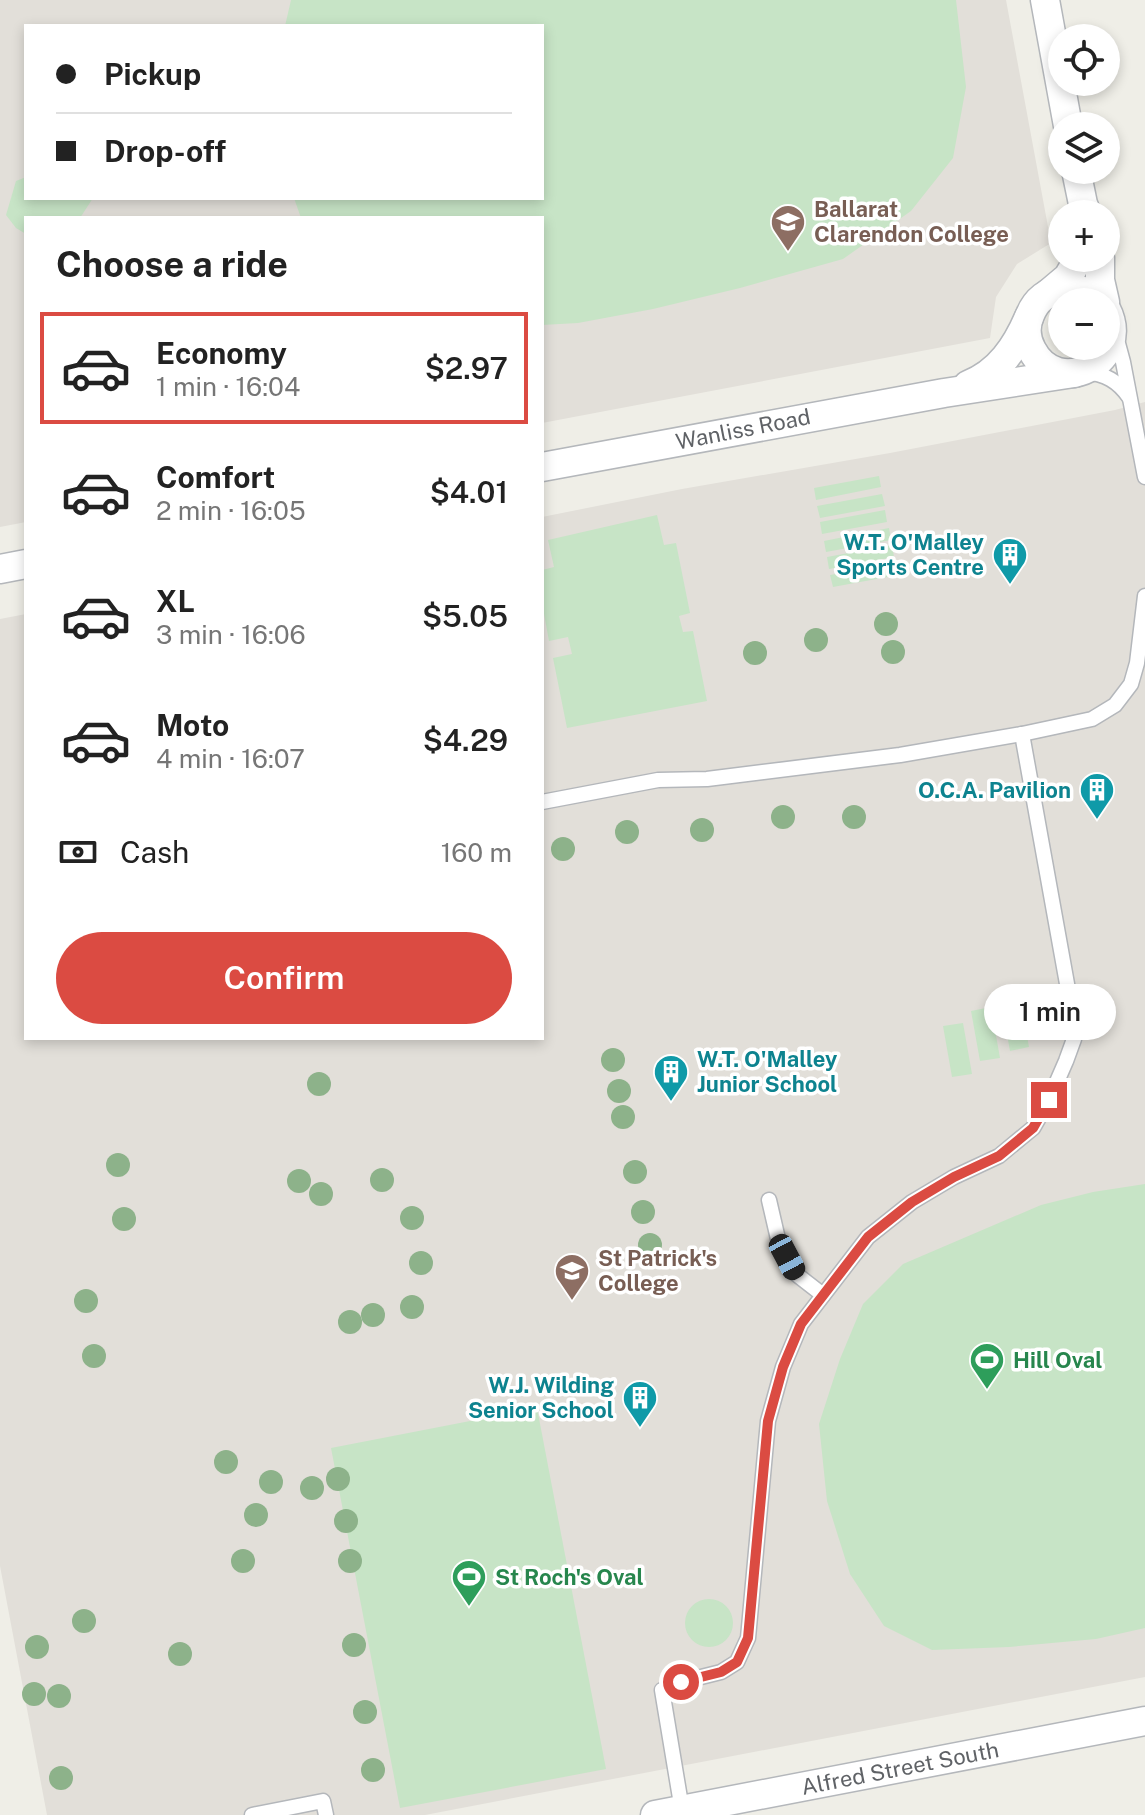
<!DOCTYPE html>
<html lang="en">
<head>
<meta charset="utf-8">
<style>
  :root { --surface:#fff; --page:#f2f2f2; --text:#222; --muted:#767676; --line:#e0e0e0; --accent:#db4b42 }
  body { margin:0; font-family:"Public Sans",sans-serif; background:var(--page); color:var(--text); height:100vh; display:flex; flex-direction:column; font-size:30px; white-space:nowrap }
  * { box-sizing:border-box; margin:0 }
  p { font-size:26px; color:var(--muted) }
  .icon { flex:none; width:44px; height:44px; fill:none; stroke:currentColor; stroke-width:2; stroke-linecap:round; stroke-linejoin:round }
  .map { position:relative; flex:1; overflow:hidden }
  .drawer { position:absolute; left:24px; top:216px; width:520px; height:824px; display:flex; flex-direction:column; background:var(--surface); border-radius:0px; box-shadow:0 4px 12px #0003 }
  .drawer>* { flex:none }
  .banner { position:absolute; left:24px; top:24px; width:520px; height:176px; border-radius:0px; box-shadow:0 4px 12px #0003; display:grid; align-content:center; height:176px; padding:0 32px; background:var(--surface) }
  .fabs { position:absolute; left:1048px; top:24px; display:grid; gap:16px }
  .fabs a { display:grid; place-items:center; width:72px; height:72px; border-radius:50%; background:var(--surface); box-shadow:0 4px 12px #0003; font-size:40px }
  .end { position:absolute; width:36px; height:36px; margin:-18px; border:10px solid #db4b42; background:#fff; box-shadow:0 0 0 4px #fff }
  .from { border-radius:50% }
  .bubble { position:absolute; height:56px; border-radius:28px; background:var(--surface); box-shadow:0 4px 12px #0003; font-size:26px; font-weight:600; line-height:56px; text-align:center }
  .car { position:absolute; width:24px; height:48px; margin:-24px -12px; border-radius:10px; box-shadow:0 0 6px 2px #0007; background:linear-gradient(#222 24%,#8ab4d8 0 40%,#222 0 76%,#8ab4d8 0 86%,#222 0) }
  .banner b { display:flex; align-items:center; gap:28px; height:76px; font-size:30px }
  .banner b+b { border-top:2px solid var(--line) }
  .banner i { width:20px; height:20px; background:var(--text) }
  ul { padding:0; list-style:none }
  li { display:flex; align-items:center; gap:24px; height:112px; margin:0 16px 12px; padding:0 16px; border:4px solid transparent; border-radius:0px }
  li div { flex:1 }
  li b { display:block; font-size:30px }
  li em { font-style:normal; font-weight:600 }
  li.on { border-color:var(--accent) }
  li>.icon { width:72px; height:72px; stroke-width:1.5 }
  h2 { padding:0 32px; font-size:36px; line-height:96px }
  .pay { display:flex; align-items:center; gap:20px; height:88px; padding:0 32px; font-size:30px }
  .pay p { margin-inline-start:auto }
  .action { display:flex; gap:16px; margin-top:auto; padding:16px 32px }
  .action a { flex:1; height:92px; border-radius:48px; background:var(--accent); color:#fff; font-size:32px; font-weight:600; line-height:92px; text-align:center }
  .map>svg:first-child { display:block }
  .education { fill:#e2dfd9; fill-rule:evenodd }
  .green { fill:#c7e4c6 }
  .lines { fill:none; stroke-linecap:round; stroke-linejoin:round }
  .service-casing { stroke:#b4b7bb; stroke-width:17 }
  .minor-casing { stroke:#b4b7bb; stroke-width:31 }
  .service { stroke:#fff; stroke-width:14 }
  .minor { stroke:#fff; stroke-width:28 }
  .tree { fill:#8db28a }
  .route { stroke:#db4b42; stroke-width:10 }
  .labels { text-anchor:middle; stroke-width:7; stroke-linejoin:round; paint-order:stroke }
  .education-label { font-size:22px; font-weight:bold; fill:#785e54; stroke:#fff; text-anchor:start }
  .street-label { font-size:22px; fill:#5f6266; stroke:#fff }
  .culture-label { font-size:22px; font-weight:bold; fill:#0d838f; stroke:#fff; text-anchor:end }
  .leisure-label { font-size:22px; font-weight:bold; fill:#27864d; stroke:#fff; text-anchor:start }
</style>
</head>
<body>
<div class="map">
<svg width="1145" height="1815" viewBox="0 0 1145 1815">
  <rect width="100%" height="100%" fill="#efeee7"/>
  <g class="education">
    <path d="M 0,0 L 1006,0 L 1051,243 L 1017,264 L 996,297 L 990,338 L 542,423 L 542,218 L 26,218 L 26,522 L 0,527 ZM 26,26 L 542,26 L 542,198 L 26,198 Z"/>
    <path d="M 1145,402 L 1145,1677 L 425,1815 L 47,1815 L 0,1566 L 0,619 L 26,614 L 26,1038 L 542,1038 L 542,517 L 682,489 L 890,453 L 1115,410 Z"/>
  </g>
  <g class="green">
    <path d="M 291,0 L 956,0 L 966,87 L 953,158 L 911,211 L 843,259 L 740,288 L 653,309 L 578,323 L 542,325 L 542,218 L 301,218 L 294,198 L 542,198 L 542,26 L 285,26 Z"/>
    <path d="M 26,177 L 26,198 L 93,198 L 80,218 L 26,218 L 26,234 L 16,228 L 6,215 L 16,181 Z"/>
    <path d="M 879,476 L 881,487 L 816,500 L 814,488 Z"/>
    <path d="M 882,494 L 885,506 L 820,518 L 817,506 Z"/>
    <path d="M 885,510 L 887,522 L 822,534 L 820,522 Z"/>
    <path d="M 657,515 L 664,545 L 676,543 L 690,613 L 679,616 L 683,632 L 693,631 L 707,701 L 567,728 L 553,658 L 572,654 L 568,637 L 549,641 L 542,603 L 542,570 L 554,567 L 548,540 Z"/>
    <path d="M 889,528 L 891,540 L 826,552 L 824,541 Z"/>
    <path d="M 892,545 L 894,557 L 829,569 L 827,557 Z"/>
    <path d="M 895,563 L 898,575 L 833,587 L 830,575 Z"/>
    <path d="M 1020,997 L 1029,1047 L 1010,1051 L 1001,1001 Z"/>
    <path d="M 991,1007 L 1000,1058 L 980,1061 L 971,1011 Z"/>
    <path d="M 963,1023 L 972,1074 L 952,1077 L 943,1026 Z"/>
    <path d="M 1145,1184 L 1145,1628 L 1096,1639 L 1009,1647 L 932,1650 L 884,1626 L 850,1574 L 827,1501 L 819,1424 L 840,1359 L 863,1304 L 903,1264 L 1041,1205 L 1093,1192 Z"/>
    <path d="M 537,1408 L 606,1769 L 400,1808 L 331,1448 Z"/>
    <circle cx="709" cy="1623" r="24"/>
  </g>
  <g class="lines">
    <defs>
      <g id="service">
        <path d="M 1116,336 L 1123,362 L 1145,477"/>
        <path d="M 1086,372 C 1105,374 1118,381 1129,397"/>
        <path d="M 542,802 L 658,780 L 707,779 L 900,755 L 1022,734 L 1092,719 L 1115,705 L 1131,684 L 1137,663 L 1145,596"/>
        <path d="M 769,1200 L 778,1239 L 796,1274 L 823,1295"/>
        <path d="M 682,1810 L 662,1690 L 681,1682 L 721,1672 L 737,1662 L 748,1638 L 768,1421 L 783,1367 L 801,1324 L 868,1237 L 912,1202 L 954,1177 L 999,1156 L 1033,1128 L 1049,1100 L 1066,1061 L 1074,1039 L 1073,1017 L 1022,734"/>
        <path d="M 252,1815 L 323,1801 L 326,1815"/>
      </g>
      <g id="minor">
        <path d="M 1045,0 L 1068,126"/>
        <path d="M 1076,170 L 1083,204 L 1087,214"/>
        <path d="M 1100,258 L 1100,280 L 1105,302"/>
        <path d="M 1049,293 L 1068,277 L 1079,258"/>
        <path d="M 1101,302 C 1080,281 1042,284 1030,315 C 1025,326 1026,339 1032,350 C 1058,400 1133,361 1106,309"/>
        <path d="M 968,385 C 999,373 1016,347 1029,317"/>
        <path d="M 542,467 L 944,393 L 1074,373"/>
        <path d="M 0,569 L 26,564"/>
        <path d="M 655,1815 L 1145,1721"/>
      </g>
    </defs>
    <use href="#service" class="service-casing"/>
    <use href="#minor" class="minor-casing"/>
    <use href="#service" class="service"/>
    <use href="#minor" class="minor"/>
  </g>
  <g class="tree">
    <circle cx="886" cy="624" r="12"/>
    <circle cx="816" cy="640" r="12"/>
    <circle cx="893" cy="652" r="12"/>
    <circle cx="755" cy="653" r="12"/>
    <circle cx="783" cy="817" r="12"/>
    <circle cx="854" cy="817" r="12"/>
    <circle cx="702" cy="830" r="12"/>
    <circle cx="627" cy="832" r="12"/>
    <circle cx="563" cy="849" r="12"/>
    <circle cx="613" cy="1060" r="12"/>
    <circle cx="319" cy="1084" r="12"/>
    <circle cx="619" cy="1091" r="12"/>
    <circle cx="623" cy="1117" r="12"/>
    <circle cx="118" cy="1165" r="12"/>
    <circle cx="635" cy="1172" r="12"/>
    <circle cx="382" cy="1180" r="12"/>
    <circle cx="299" cy="1181" r="12"/>
    <circle cx="321" cy="1194" r="12"/>
    <circle cx="643" cy="1212" r="12"/>
    <circle cx="412" cy="1218" r="12"/>
    <circle cx="124" cy="1219" r="12"/>
    <circle cx="650" cy="1245" r="12"/>
    <circle cx="421" cy="1263" r="12"/>
    <circle cx="86" cy="1301" r="12"/>
    <circle cx="412" cy="1307" r="12"/>
    <circle cx="373" cy="1315" r="12"/>
    <circle cx="350" cy="1322" r="12"/>
    <circle cx="94" cy="1356" r="12"/>
    <circle cx="226" cy="1462" r="12"/>
    <circle cx="338" cy="1479" r="12"/>
    <circle cx="271" cy="1482" r="12"/>
    <circle cx="312" cy="1488" r="12"/>
    <circle cx="256" cy="1515" r="12"/>
    <circle cx="346" cy="1521" r="12"/>
    <circle cx="243" cy="1561" r="12"/>
    <circle cx="350" cy="1561" r="12"/>
    <circle cx="84" cy="1621" r="12"/>
    <circle cx="354" cy="1645" r="12"/>
    <circle cx="37" cy="1647" r="12"/>
    <circle cx="180" cy="1654" r="12"/>
    <circle cx="34" cy="1694" r="12"/>
    <circle cx="59" cy="1696" r="12"/>
    <circle cx="365" cy="1712" r="12"/>
    <circle cx="373" cy="1770" r="12"/>
    <circle cx="61" cy="1778" r="12"/>
  </g>
  <g class="lines">
    <path class="route" d="M 681,1682 L 721,1672 L 737,1662 L 748,1638 L 768,1421 L 783,1367 L 801,1324 L 868,1237 L 912,1202 L 954,1177 L 999,1156 L 1033,1128 L 1049,1100"/>
  </g>
  <defs>
    <symbol id="school-pin" viewBox="-11 -11 22 30"><path d="M0 17L-7.5 6A9.5 9.5 0 1 1 7.5 6Z" fill="#8d6e63" stroke="#fff"/><path d="M0-5L7-2L0 1L-7-2ZM-4 1L0 2.5L4 1V4Q0 6-4 4Z" fill="#fff"/></symbol>
    <symbol id="building-pin" viewBox="-11 -11 22 30"><path d="M0 17L-7.5 6A9.5 9.5 0 1 1 7.5 6Z" fill="#0f9aa8" stroke="#fff"/><path d="M-4-6H4V6H1V3H-1V6H-4ZM-2.5-4.3h1.7v1.8h-1.7ZM.8-4.3h1.7v1.8H.8ZM-2.5-1h1.7V.8h-1.7ZM.8-1h1.7V.8H.8Z" fill="#fff"/></symbol>
    <symbol id="stadium-pin" viewBox="-11 -11 22 30"><path d="M0 17L-7.5 6A9.5 9.5 0 1 1 7.5 6Z" fill="#2e9e5b" stroke="#fff"/><path d="M0-5a6.5 5 0 1 0 0 10a6.5 5 0 1 0 0-10ZM-3.5-1.8h7v3.6h-7Z" fill="#fff"/></symbol>
  </defs>
  <g fill-rule="evenodd">
    <use href="#school-pin" x="768" y="202" width="40" height="54"/>
    <use href="#building-pin" x="990" y="535" width="40" height="54"/>
    <use href="#building-pin" x="1077" y="770" width="40" height="54"/>
    <use href="#building-pin" x="651" y="1052" width="40" height="54"/>
    <use href="#school-pin" x="552" y="1251" width="40" height="54"/>
    <use href="#stadium-pin" x="967" y="1340" width="40" height="54"/>
    <use href="#building-pin" x="620" y="1378" width="40" height="54"/>
    <use href="#stadium-pin" x="449" y="1557" width="40" height="54"/>
  </g>
  <g class="labels">
    <g class="education-label">
      <text x="814" y="217">Ballarat<tspan x="814" dy="25">Clarendon College</tspan></text>
      <text x="598" y="1266">St Patrick's<tspan x="598" dy="25">College</tspan></text>
    </g>
    <g class="street-label">
      <text transform="translate(743 429) rotate(-11)" y="8">Wanliss Road</text>
      <text transform="translate(900 1768) rotate(-11)" y="8">Alfred Street South</text>
    </g>
    <g class="culture-label">
      <text x="984" y="550">W.T. O'Malley<tspan x="984" dy="25">Sports Centre</tspan></text>
      <text x="1071" y="798">O.C.A. Pavilion</text>
      <text x="697" y="1067" text-anchor="start">W.T. O'Malley<tspan x="697" dy="25">Junior School</tspan></text>
      <text x="614" y="1393">W.J. Wilding<tspan x="614" dy="25">Senior School</tspan></text>
    </g>
    <g class="leisure-label">
      <text x="1013" y="1368">Hill Oval</text>
      <text x="495" y="1585">St Roch's Oval</text>
    </g>
  </g>
</svg>
<div class="fabs">
<a><svg class="icon" aria-label="locate" viewBox="0 0 24 24"><circle cx="12" cy="12" r="6"/><path d="M12 2v4M12 18v4M2 12h4M18 12h4"/></svg></a>
<a><svg class="icon" aria-label="layers" viewBox="0 0 24 24"><path d="M12 4l9 5-9 5-9-5zM3 14l9 5 9-5"/></svg></a>
<a>+</a>
<a>−</a>
</div>
<i class="end from" style="left:681px;top:1682px"></i>
<i class="end" style="left:1049px;top:1100px"></i>
<div class="bubble" style="left:984px;top:984px;width:132px">1 min</div>
<i class="car" style="left:787px;top:1257px;rotate:152deg"></i>
<div class="banner">
<b><i class="from"></i>Pickup</b>
<b><i></i>Drop-off</b>
</div>
<section class="drawer">
<h2>Choose a ride</h2>
<ul>
<li class="on"><svg class="icon" aria-label="car" viewBox="0 0 24 24"><path d="M5 17H2v-5l4-1 3-4h7l3 4 3 1v5h-3M9 17h6M6 11h13"/><circle cx="7" cy="17" r="2"/><circle cx="17" cy="17" r="2"/></svg><div><b>Economy</b><p>1 min · 16:04</p></div><em>$2.97</em></li>
<li><svg class="icon" aria-label="car" viewBox="0 0 24 24"><path d="M5 17H2v-5l4-1 3-4h7l3 4 3 1v5h-3M9 17h6M6 11h13"/><circle cx="7" cy="17" r="2"/><circle cx="17" cy="17" r="2"/></svg><div><b>Comfort</b><p>2 min · 16:05</p></div><em>$4.01</em></li>
<li><svg class="icon" aria-label="car" viewBox="0 0 24 24"><path d="M5 17H2v-5l4-1 3-4h7l3 4 3 1v5h-3M9 17h6M6 11h13"/><circle cx="7" cy="17" r="2"/><circle cx="17" cy="17" r="2"/></svg><div><b>XL</b><p>3 min · 16:06</p></div><em>$5.05</em></li>
<li><svg class="icon" aria-label="car" viewBox="0 0 24 24"><path d="M5 17H2v-5l4-1 3-4h7l3 4 3 1v5h-3M9 17h6M6 11h13"/><circle cx="7" cy="17" r="2"/><circle cx="17" cy="17" r="2"/></svg><div><b>Moto</b><p>4 min · 16:07</p></div><em>$4.29</em></li>
</ul>
<div class="pay"><svg class="icon" aria-label="cash" viewBox="0 0 24 24"><path d="M3 7h18v10H3z"/><circle cx="12" cy="12" r="2"/></svg>Cash<p>160 m</p></div>
<div class="action"><a>Confirm</a></div>
</section>
</div>
</body>
</html>
